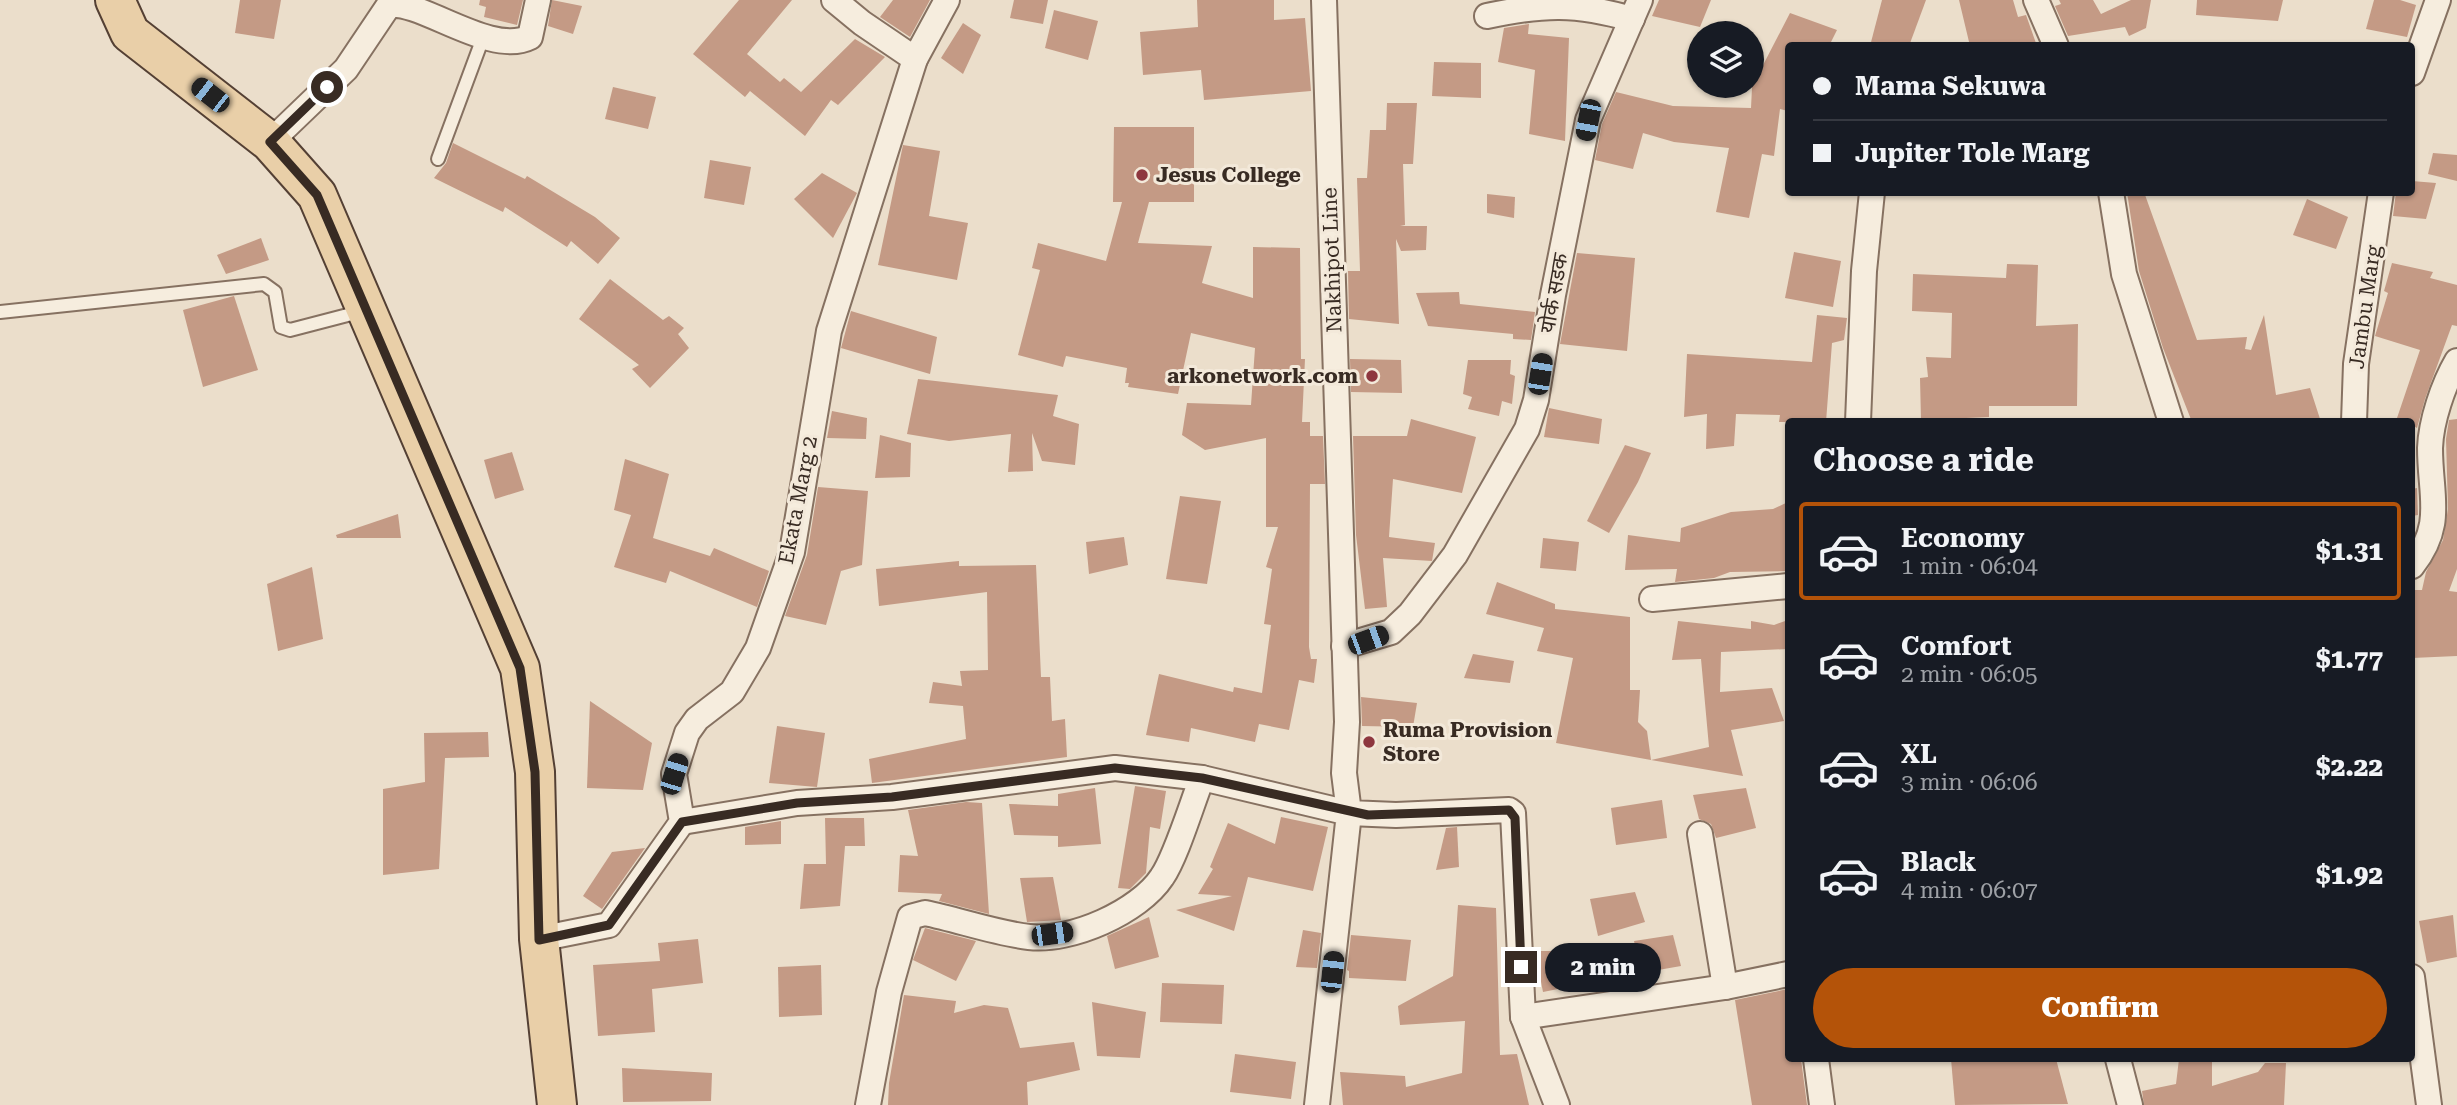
<!DOCTYPE html>
<html lang="en">
<head>
<meta charset="utf-8">
<style>
  :root { --surface:#171b24; --page:#20242c; --text:#f1f3f6; --muted:#9ea1a6; --line:#363941; --accent:#b45309 }
  body { margin:0; font-family:"Roboto Serif","Noto Sans Devanagari",serif; background:var(--page); color:var(--text); height:100vh; display:flex; flex-direction:column; font-size:26px; white-space:nowrap }
  * { box-sizing:border-box; margin:0 }
  p { font-size:23px; color:var(--muted) }
  .icon { flex:none; width:38px; height:38px; fill:none; stroke:currentColor; stroke-width:2; stroke-linecap:round; stroke-linejoin:round }
  .map { position:relative; flex:1; overflow:hidden }
  .sheet { position:absolute; left:1785px; top:418px; width:630px; height:644px; display:flex; flex-direction:column; background:var(--surface); border-radius:7px; box-shadow:0 2px 5px #0004 }
  .sheet>* { flex:none }
  .hud { position:absolute; left:1785px; top:42px; width:630px; height:154px; border-radius:7px; box-shadow:0 2px 5px #0004; display:grid; align-content:center; height:154px; padding:0 28px; background:var(--surface) }
  .fabs { position:absolute; left:1687px; top:21px; display:grid; gap:14px }
  .fabs a { display:grid; place-items:center; width:77px; height:77px; border-radius:50%; background:var(--surface); box-shadow:0 2px 5px #0004; font-size:35px }
  .end { position:absolute; width:32px; height:32px; margin:-16px; border:9px solid #382b23; background:#fff; box-shadow:0 0 0 4px #fff }
  .from { border-radius:50% }
  .bubble { position:absolute; height:49px; border-radius:24px; background:var(--surface); box-shadow:0 2px 5px #0004; font-size:23px; font-weight:800; line-height:49px; text-align:center }
  .car { position:absolute; width:21px; height:42px; margin:-21px -10px; border-radius:9px; box-shadow:0 0 5px 2px #0007; background:linear-gradient(#222 24%,#8ab4d8 0 40%,#222 0 76%,#8ab4d8 0 86%,#222 0) }
  .hud b { display:flex; align-items:center; gap:24px; height:66px; font-size:26px }
  .hud b+b { border-top:2px solid var(--line) }
  .hud i { width:18px; height:18px; background:var(--text) }
  ul { padding:0; list-style:none }
  li { display:flex; align-items:center; gap:21px; height:98px; margin:0 14px 10px; padding:0 14px; border:4px solid transparent; border-radius:7px }
  li div { flex:1 }
  li b { display:block; font-size:26px }
  li em { font-style:normal; font-weight:800 }
  li.selected { border-color:var(--accent) }
  li>.icon { width:63px; height:63px; stroke-width:1.5 }
  h2 { padding:0 28px; font-size:32px; line-height:84px }
  .primary-button { display:flex; gap:14px; margin-top:auto; padding:14px 28px }
  .primary-button a { flex:1; height:80px; border-radius:42px; background:var(--accent); color:#fff; font-size:28px; font-weight:800; line-height:80px; text-align:center }
  .map>svg:first-child { display:block }
  .building { fill:#c49a85 }
  .lines { fill:none; stroke-linecap:round; stroke-linejoin:round }
  .lane-casing { stroke:#867161; stroke-width:16 }
  .street-casing { stroke:#867161; stroke-width:28 }
  .primary-casing { stroke:#544034; stroke-width:42 }
  .lane { stroke:#f6edde; stroke-width:12 }
  .street { stroke:#f6edde; stroke-width:24 }
  .primary { stroke:#e9cfa8; stroke-width:38 }
  .route { stroke:#382b23; stroke-width:9 }
  .poi-dot { fill:#8e373f; stroke:#f3e9da; stroke-width:2.5 }
  .labels { text-anchor:middle; stroke-width:6; stroke-linejoin:round; paint-order:stroke }
  .poi-label { font-size:21px; font-weight:bold; fill:#382b23; stroke:#f3e9da; text-anchor:start }
  .street-label { font-size:21px; fill:#382b23; stroke:#f3e9da }
</style>
</head>
<body>
<div class="map">
<svg width="2457" height="1105" viewBox="0 0 2457 1105">
  <rect width="100%" height="100%" fill="#ebdecb"/>
  <g class="building">
    <path d="M 240,0 L 281,0 L 274,39 L 235,33 Z"/>
    <path d="M 480,0 L 523,0 L 517,25 L 484,17 L 486,7 L 479,5 Z"/>
    <path d="M 552,0 L 582,6 L 573,34 L 548,26 Z"/>
    <path d="M 739,0 L 792,0 L 747,54 L 780,82 L 784,78 L 801,92 L 855,39 L 885,57 L 838,105 L 831,100 L 805,136 L 750,91 L 745,97 L 693,54 Z"/>
    <path d="M 893,0 L 930,0 L 910,37 L 880,17 Z"/>
    <path d="M 1014,0 L 1048,0 L 1043,24 L 1010,18 Z"/>
    <path d="M 1197,0 L 1274,0 L 1274,20 L 1305,18 L 1311,91 L 1204,100 L 1201,70 L 1143,75 L 1140,32 L 1198,27 Z"/>
    <path d="M 1659,0 L 1711,0 L 1700,27 L 1652,16 Z"/>
    <path d="M 1882,0 L 1926,0 L 1909,46 L 1870,46 Z"/>
    <path d="M 1959,0 L 2013,0 L 2018,17 L 2026,15 L 2037,46 L 1970,46 Z"/>
    <path d="M 2059,0 L 2093,0 L 2101,14 L 2131,0 L 2151,0 L 2146,28 L 2129,36 L 2125,27 L 2068,36 L 2055,6 L 2061,4 Z"/>
    <path d="M 2197,0 L 2283,0 L 2278,21 L 2196,15 Z"/>
    <path d="M 2374,0 L 2400,0 L 2416,5 L 2407,37 L 2366,29 Z"/>
    <path d="M 1054,10 L 1098,21 L 1088,60 L 1045,48 Z"/>
    <path d="M 1790,13 L 1837,30 L 1829,46 L 1788,46 L 1788,111 L 1780,109 L 1774,156 L 1762,154 L 1749,218 L 1716,212 L 1729,148 L 1674,142 L 1643,133 L 1633,169 L 1595,160 L 1602,124 L 1616,92 L 1673,106 L 1751,108 L 1753,67 L 1761,69 Z"/>
    <path d="M 963,23 L 981,35 L 963,74 L 941,58 Z"/>
    <path d="M 1529,24 L 1528,34 L 1569,38 L 1565,141 L 1529,134 L 1535,70 L 1498,62 L 1504,28 Z"/>
    <path d="M 1434,62 L 1481,63 L 1481,98 L 1432,96 Z"/>
    <path d="M 613,87 L 656,97 L 648,129 L 605,119 Z"/>
    <path d="M 1387,103 L 1417,103 L 1413,164 L 1403,164 L 1405,225 L 1400,226 L 1427,226 L 1426,250 L 1401,251 L 1396,239 L 1399,324 L 1349,319 L 1348,271 L 1360,271 L 1357,178 L 1367,178 L 1370,130 L 1386,130 Z"/>
    <path d="M 1114,127 L 1194,127 L 1194,202 L 1149,202 L 1138,243 L 1212,246 L 1202,283 L 1253,298 L 1253,247 L 1300,248 L 1301,359 L 1305,359 L 1302,422 L 1310,422 L 1310,436 L 1323,436 L 1325,484 L 1310,484 L 1309,647 L 1311,659 L 1317,659 L 1314,683 L 1299,680 L 1289,730 L 1259,724 L 1255,742 L 1191,728 L 1189,742 L 1146,735 L 1159,674 L 1233,692 L 1234,687 L 1262,693 L 1271,625 L 1264,624 L 1272,569 L 1266,567 L 1278,527 L 1266,527 L 1266,438 L 1205,450 L 1182,435 L 1187,403 L 1251,405 L 1255,348 L 1191,333 L 1178,394 L 1128,387 L 1129,383 L 1125,383 L 1127,368 L 1066,356 L 1063,367 L 1018,355 L 1040,270 L 1032,268 L 1038,243 L 1106,261 L 1122,202 L 1113,202 Z"/>
    <path d="M 453,143 L 525,179 L 527,176 L 595,217 L 620,238 L 598,264 L 571,241 L 567,247 L 505,207 L 503,212 L 434,178 L 446,163 Z"/>
    <path d="M 903,145 L 940,151 L 929,216 L 968,223 L 957,280 L 878,265 Z"/>
    <path d="M 2433,153 L 2457,155 L 2457,181 L 2428,174 Z"/>
    <path d="M 710,160 L 751,167 L 744,205 L 704,198 Z"/>
    <path d="M 822,173 L 857,193 L 833,238 L 794,199 Z"/>
    <path d="M 2412,181 L 2436,183 L 2426,219 L 2393,216 L 2396,192 L 2412,192 Z"/>
    <path d="M 2127,192 L 2144,192 L 2197,340 L 2247,337 L 2245,349 L 2251,350 L 2264,315 L 2276,395 L 2310,388 L 2321,422 L 2192,422 L 2163,348 L 2139,271 Z"/>
    <path d="M 1487,194 L 1515,197 L 1514,218 L 1487,213 Z"/>
    <path d="M 2307,199 L 2348,217 L 2336,249 L 2293,235 Z"/>
    <path d="M 261,238 L 269,260 L 226,274 L 217,255 Z"/>
    <path d="M 1794,252 L 1841,261 L 1833,307 L 1785,298 Z"/>
    <path d="M 1577,253 L 1635,258 L 1627,351 L 1560,344 Z"/>
    <path d="M 2392,263 L 2433,272 L 2430,278 L 2457,285 L 2457,326 L 2452,325 L 2425,399 L 2417,428 L 2412,425 L 2412,422 L 2397,418 L 2420,350 L 2375,336 L 2388,293 L 2384,291 Z"/>
    <path d="M 2007,264 L 2038,265 L 2036,326 L 2078,324 L 2077,406 L 1989,406 L 1989,417 L 1921,420 L 1920,378 L 1928,377 L 1926,357 L 1951,358 L 1952,313 L 1912,311 L 1913,274 L 2006,278 Z"/>
    <path d="M 610,279 L 663,320 L 669,316 L 684,328 L 678,334 L 689,348 L 650,388 L 632,369 L 639,365 L 579,319 Z"/>
    <path d="M 1459,292 L 1460,304 L 1535,312 L 1531,340 L 1513,339 L 1513,334 L 1428,326 L 1416,293 Z"/>
    <path d="M 234,296 L 258,370 L 203,387 L 183,310 Z"/>
    <path d="M 851,311 L 937,337 L 930,374 L 841,348 Z"/>
    <path d="M 1817,315 L 1847,318 L 1844,340 L 1832,343 L 1826,422 L 1779,422 L 1780,415 L 1736,414 L 1734,446 L 1706,449 L 1707,414 L 1684,417 L 1687,354 L 1812,362 Z"/>
    <path d="M 1350,359 L 1401,360 L 1402,393 L 1351,392 Z"/>
    <path d="M 1468,360 L 1511,360 L 1510,374 L 1515,376 L 1512,404 L 1502,401 L 1499,416 L 1468,409 L 1472,397 L 1463,394 Z"/>
    <path d="M 918,379 L 1058,395 L 1053,416 L 1079,424 L 1075,465 L 1042,461 L 1032,433 L 1033,471 L 1008,472 L 1011,434 L 949,441 L 907,434 Z"/>
    <path d="M 1549,408 L 1602,419 L 1599,444 L 1544,437 Z"/>
    <path d="M 832,411 L 867,418 L 866,439 L 827,438 Z"/>
    <path d="M 1411,419 L 1476,437 L 1462,493 L 1393,479 L 1389,537 L 1435,543 L 1432,561 L 1383,558 L 1387,607 L 1365,609 L 1356,535 L 1353,436 L 1407,436 Z"/>
    <path d="M 2457,419 L 2457,569 L 2449,591 L 2457,592 L 2457,656 L 2412,658 L 2412,590 L 2422,590 L 2426,572 L 2443,540 L 2448,509 L 2446,439 L 2449,420 Z"/>
    <path d="M 880,435 L 911,443 L 910,477 L 875,478 Z"/>
    <path d="M 1625,445 L 1651,453 L 1638,482 L 1609,533 L 1587,521 Z"/>
    <path d="M 512,452 L 524,490 L 495,499 L 484,460 Z"/>
    <path d="M 625,459 L 669,474 L 653,538 L 710,556 L 714,548 L 769,571 L 757,607 L 670,571 L 666,583 L 614,567 L 631,515 L 614,510 Z"/>
    <path d="M 818,487 L 868,491 L 862,565 L 841,571 L 826,625 L 785,616 L 807,555 Z"/>
    <path d="M 2417,488 L 2418,515 L 2412,516 L 2412,489 Z"/>
    <path d="M 1180,496 L 1221,501 L 1207,584 L 1166,579 Z"/>
    <path d="M 1788,502 L 1788,571 L 1730,572 L 1714,578 L 1675,582 L 1677,569 L 1625,570 L 1628,535 L 1680,542 L 1681,528 L 1731,512 L 1773,509 Z"/>
    <path d="M 398,514 L 401,538 L 337,538 L 336,535 Z"/>
    <path d="M 1124,537 L 1128,565 L 1089,574 L 1086,542 Z"/>
    <path d="M 1543,538 L 1579,542 L 1576,571 L 1540,568 Z"/>
    <path d="M 959,561 L 959,566 L 1036,565 L 1041,677 L 1050,677 L 1052,721 L 1065,719 L 1067,757 L 872,783 L 869,759 L 966,739 L 963,706 L 929,703 L 933,682 L 962,686 L 960,671 L 988,670 L 987,592 L 879,606 L 876,569 Z"/>
    <path d="M 312,567 L 323,639 L 278,651 L 267,584 Z"/>
    <path d="M 1497,582 L 1555,604 L 1555,609 L 1630,617 L 1630,690 L 1640,690 L 1638,722 L 1647,731 L 1651,760 L 1556,743 L 1573,658 L 1537,651 L 1544,628 L 1486,614 Z"/>
    <path d="M 1788,620 L 1788,649 L 1721,652 L 1720,692 L 1772,688 L 1784,721 L 1731,730 L 1743,776 L 1651,760 L 1709,747 L 1701,659 L 1672,660 L 1678,621 L 1751,629 L 1751,621 L 1774,625 Z"/>
    <path d="M 1473,654 L 1514,661 L 1510,683 L 1464,678 Z"/>
    <path d="M 1361,697 L 1417,703 L 1413,727 L 1362,726 Z"/>
    <path d="M 590,701 L 652,743 L 643,790 L 587,788 Z"/>
    <path d="M 777,726 L 825,733 L 817,787 L 769,783 Z"/>
    <path d="M 488,732 L 489,757 L 445,758 L 439,869 L 383,875 L 383,789 L 425,782 L 424,733 Z"/>
    <path d="M 1135,786 L 1166,791 L 1160,829 L 1150,827 L 1146,873 L 1130,889 L 1118,888 Z"/>
    <path d="M 1095,788 L 1101,844 L 1058,847 L 1058,836 L 1014,835 L 1009,804 L 1058,806 L 1058,794 Z"/>
    <path d="M 1746,788 L 1756,828 L 1716,838 L 1711,824 L 1699,819 L 1693,795 Z"/>
    <path d="M 1662,800 L 1667,838 L 1616,845 L 1611,808 Z"/>
    <path d="M 966,802 L 982,803 L 989,914 L 939,901 L 942,894 L 898,892 L 900,855 L 918,856 L 908,810 Z"/>
    <path d="M 1281,817 L 1328,827 L 1313,891 L 1248,877 L 1234,931 L 1176,910 L 1232,896 L 1198,894 L 1213,869 L 1210,867 L 1228,823 L 1275,844 Z"/>
    <path d="M 825,818 L 864,818 L 865,846 L 845,846 L 840,906 L 800,909 L 804,864 L 826,864 Z"/>
    <path d="M 781,821 L 781,844 L 745,845 L 745,827 Z"/>
    <path d="M 1457,827 L 1459,867 L 1436,870 L 1446,828 Z"/>
    <path d="M 645,848 L 602,909 L 583,896 L 612,852 Z"/>
    <path d="M 1053,877 L 1061,920 L 1027,922 L 1020,878 Z"/>
    <path d="M 1635,892 L 1645,922 L 1598,936 L 1590,899 Z"/>
    <path d="M 1458,905 L 1496,908 L 1500,1055 L 1517,1054 L 1529,1105 L 1343,1105 L 1340,1072 L 1405,1076 L 1406,1087 L 1462,1073 L 1465,1021 L 1400,1025 L 1398,1006 L 1453,976 Z"/>
    <path d="M 2453,915 L 2457,957 L 2427,963 L 2419,921 Z"/>
    <path d="M 1149,917 L 1159,957 L 1115,969 L 1107,936 Z"/>
    <path d="M 925,928 L 976,941 L 956,981 L 913,960 Z"/>
    <path d="M 1303,930 L 1321,933 L 1317,968 L 1296,967 Z"/>
    <path d="M 1351,935 L 1411,940 L 1406,981 L 1349,978 L 1349,971 L 1347,970 Z"/>
    <path d="M 1673,935 L 1681,966 L 1641,973 L 1634,941 Z"/>
    <path d="M 698,939 L 703,983 L 652,989 L 655,1032 L 598,1036 L 593,965 L 660,961 L 658,943 Z"/>
    <path d="M 1535,951 L 1576,951 L 1588,983 L 1543,992 Z"/>
    <path d="M 821,965 L 822,1015 L 779,1017 L 778,967 Z"/>
    <path d="M 1162,983 L 1224,985 L 1222,1024 L 1160,1022 Z"/>
    <path d="M 1788,989 L 1788,1059 L 1801,1059 L 1807,1105 L 1752,1105 L 1735,1000 Z"/>
    <path d="M 904,995 L 956,1001 L 954,1013 L 984,1005 L 1008,1008 L 1020,1048 L 1074,1042 L 1080,1070 L 1027,1082 L 1028,1105 L 888,1105 L 889,1083 Z"/>
    <path d="M 1092,1002 L 1146,1012 L 1140,1058 L 1097,1056 Z"/>
    <path d="M 1235,1054 L 1296,1062 L 1291,1099 L 1230,1092 Z"/>
    <path d="M 1951,1059 L 2056,1059 L 2068,1104 L 1955,1105 Z"/>
    <path d="M 2179,1059 L 2212,1059 L 2212,1086 L 2258,1072 L 2265,1063 L 2286,1063 L 2284,1105 L 2144,1105 L 2142,1091 L 2176,1084 Z"/>
    <path d="M 622,1068 L 712,1073 L 711,1101 L 623,1102 Z"/>
  </g>
  <g class="lines">
    <defs>
      <g id="lane">
        <path d="M 438,159 L 484,35"/>
        <path d="M 0,312 L 264,284 L 275,292 L 281,327 L 290,330 L 363,311"/>
      </g>
      <g id="street">
        <path d="M 1324,0 L 1347,722 L 1344,773 L 1349,813 L 1396,815 L 1509,810 L 1513,813 L 1523,1017 L 1557,1105"/>
        <path d="M 2036,0 L 2056,46"/>
        <path d="M 1487,16 C 1544,4 1575,3 1632,19"/>
        <path d="M 915,59 L 947,0"/>
        <path d="M 2412,73 L 2438,0"/>
        <path d="M 270,142 L 346,69 L 389,5 C 421,0 491,57 530,37 L 538,0"/>
        <path d="M 2111,192 L 2124,274 L 2171,422"/>
        <path d="M 1858,422 L 1864,271 L 1872,192"/>
        <path d="M 2354,422 L 2356,364 L 2381,192"/>
        <path d="M 2412,566 C 2445,524 2430,497 2430,448 C 2431,421 2443,385 2457,361"/>
        <path d="M 1652,599 L 1788,586"/>
        <path d="M 1344,646 L 1391,632 L 1410,614 L 1455,555 L 1527,429 L 1536,400 L 1553,295 L 1588,120 L 1640,0"/>
        <path d="M 682,822 L 797,803 L 892,797 L 1115,768 L 1202,778 L 1349,813 L 1317,1105"/>
        <path d="M 1700,834 L 1725,987"/>
        <path d="M 539,939 L 609,925 L 682,822 L 674,774 L 687,733 L 697,719 L 732,692 L 758,648 L 792,552 L 829,331 L 915,59 L 862,23 L 834,0"/>
        <path d="M 2412,977 L 2429,1105"/>
        <path d="M 1523,1017 L 1725,987 L 1788,974"/>
        <path d="M 1816,1059 L 1822,1105"/>
        <path d="M 2118,1059 L 2130,1105"/>
        <path d="M 868,1105 L 889,992 L 910,917 L 925,913 C 959,920 995,933 1029,937 C 1071,942 1139,912 1162,877 C 1176,857 1192,803 1202,778"/>
      </g>
      <path id="primary" d="M 115,0 L 130,33 L 270,142 L 317,195 L 520,668 L 535,772 L 539,939 L 557,1105"/>
    </defs>
    <use href="#lane" class="lane-casing"/>
    <use href="#street" class="street-casing"/>
    <use href="#primary" class="primary-casing"/>
    <use href="#lane" class="lane"/>
    <use href="#street" class="street"/>
    <use href="#primary" class="primary"/>
  </g>
  <g class="lines">
    <path class="route" d="M 327,87 L 270,142 L 317,195 L 520,668 L 535,772 L 539,940 L 609,925 L 682,822 L 797,803 L 892,797 L 1115,768 L 1202,778 L 1368,815 L 1509,810 L 1515,818 L 1521,967"/>
  </g>
  <g class="poi-dot">
    <circle cx="1142" cy="175" r="7"/>
    <circle cx="1372" cy="376" r="7"/>
    <circle cx="1369" cy="742" r="7"/>
  </g>
  <g class="labels">
    <g class="poi-label">
      <text x="1156" y="182">Jesus College</text>
      <text x="1358" y="383" text-anchor="end">arkonetwork.com</text>
      <text x="1383" y="737">Ruma Provision<tspan x="1383" dy="24">Store</tspan></text>
    </g>
    <g class="street-label">
      <text transform="translate(1332 260) rotate(-92)" y="7">Nakhipot Line</text>
      <text transform="translate(1554 293) rotate(-80)" y="7">योर्क सडक</text>
      <text transform="translate(2365 307) rotate(-82)" y="7">Jambu Marg</text>
      <text transform="translate(798 500) rotate(-79)" y="7">Ekata Marg 2</text>
    </g>
  </g>
</svg>
<div class="fabs">
<a><svg class="icon" aria-label="layers" viewBox="0 0 24 24"><path d="M12 4l9 5-9 5-9-5zM3 14l9 5 9-5"/></svg></a>
</div>
<i class="end from" style="left:327px;top:87px"></i>
<i class="end" style="left:1521px;top:967px"></i>
<div class="bubble" style="left:1545px;top:943px;width:116px">2 min</div>
<i class="car" style="left:210px;top:95px;rotate:308deg"></i>
<i class="car" style="left:1588px;top:120px;rotate:191deg"></i>
<i class="car" style="left:1540px;top:374px;rotate:9deg"></i>
<i class="car" style="left:1368px;top:640px;rotate:70deg"></i>
<i class="car" style="left:674px;top:774px;rotate:17deg"></i>
<i class="car" style="left:1052px;top:934px;rotate:82deg"></i>
<i class="car" style="left:1332px;top:972px;rotate:6deg"></i>
<div class="hud">
<b><i class="from"></i>Mama Sekuwa</b>
<b><i></i>Jupiter Tole Marg</b>
</div>
<section class="sheet">
<h2>Choose a ride</h2>
<ul>
<li class="selected"><svg class="icon" aria-label="car" viewBox="0 0 24 24"><path d="M5 17H2v-5l4-1 3-4h7l3 4 3 1v5h-3M9 17h6M6 11h13"/><circle cx="7" cy="17" r="2"/><circle cx="17" cy="17" r="2"/></svg><div><b>Economy</b><p>1 min · 06:04</p></div><em>$1.31</em></li>
<li><svg class="icon" aria-label="car" viewBox="0 0 24 24"><path d="M5 17H2v-5l4-1 3-4h7l3 4 3 1v5h-3M9 17h6M6 11h13"/><circle cx="7" cy="17" r="2"/><circle cx="17" cy="17" r="2"/></svg><div><b>Comfort</b><p>2 min · 06:05</p></div><em>$1.77</em></li>
<li><svg class="icon" aria-label="car" viewBox="0 0 24 24"><path d="M5 17H2v-5l4-1 3-4h7l3 4 3 1v5h-3M9 17h6M6 11h13"/><circle cx="7" cy="17" r="2"/><circle cx="17" cy="17" r="2"/></svg><div><b>XL</b><p>3 min · 06:06</p></div><em>$2.22</em></li>
<li><svg class="icon" aria-label="car" viewBox="0 0 24 24"><path d="M5 17H2v-5l4-1 3-4h7l3 4 3 1v5h-3M9 17h6M6 11h13"/><circle cx="7" cy="17" r="2"/><circle cx="17" cy="17" r="2"/></svg><div><b>Black</b><p>4 min · 06:07</p></div><em>$1.92</em></li>
</ul>
<div class="primary-button"><a>Confirm</a></div>
</section>
</div>
</body>
</html>
